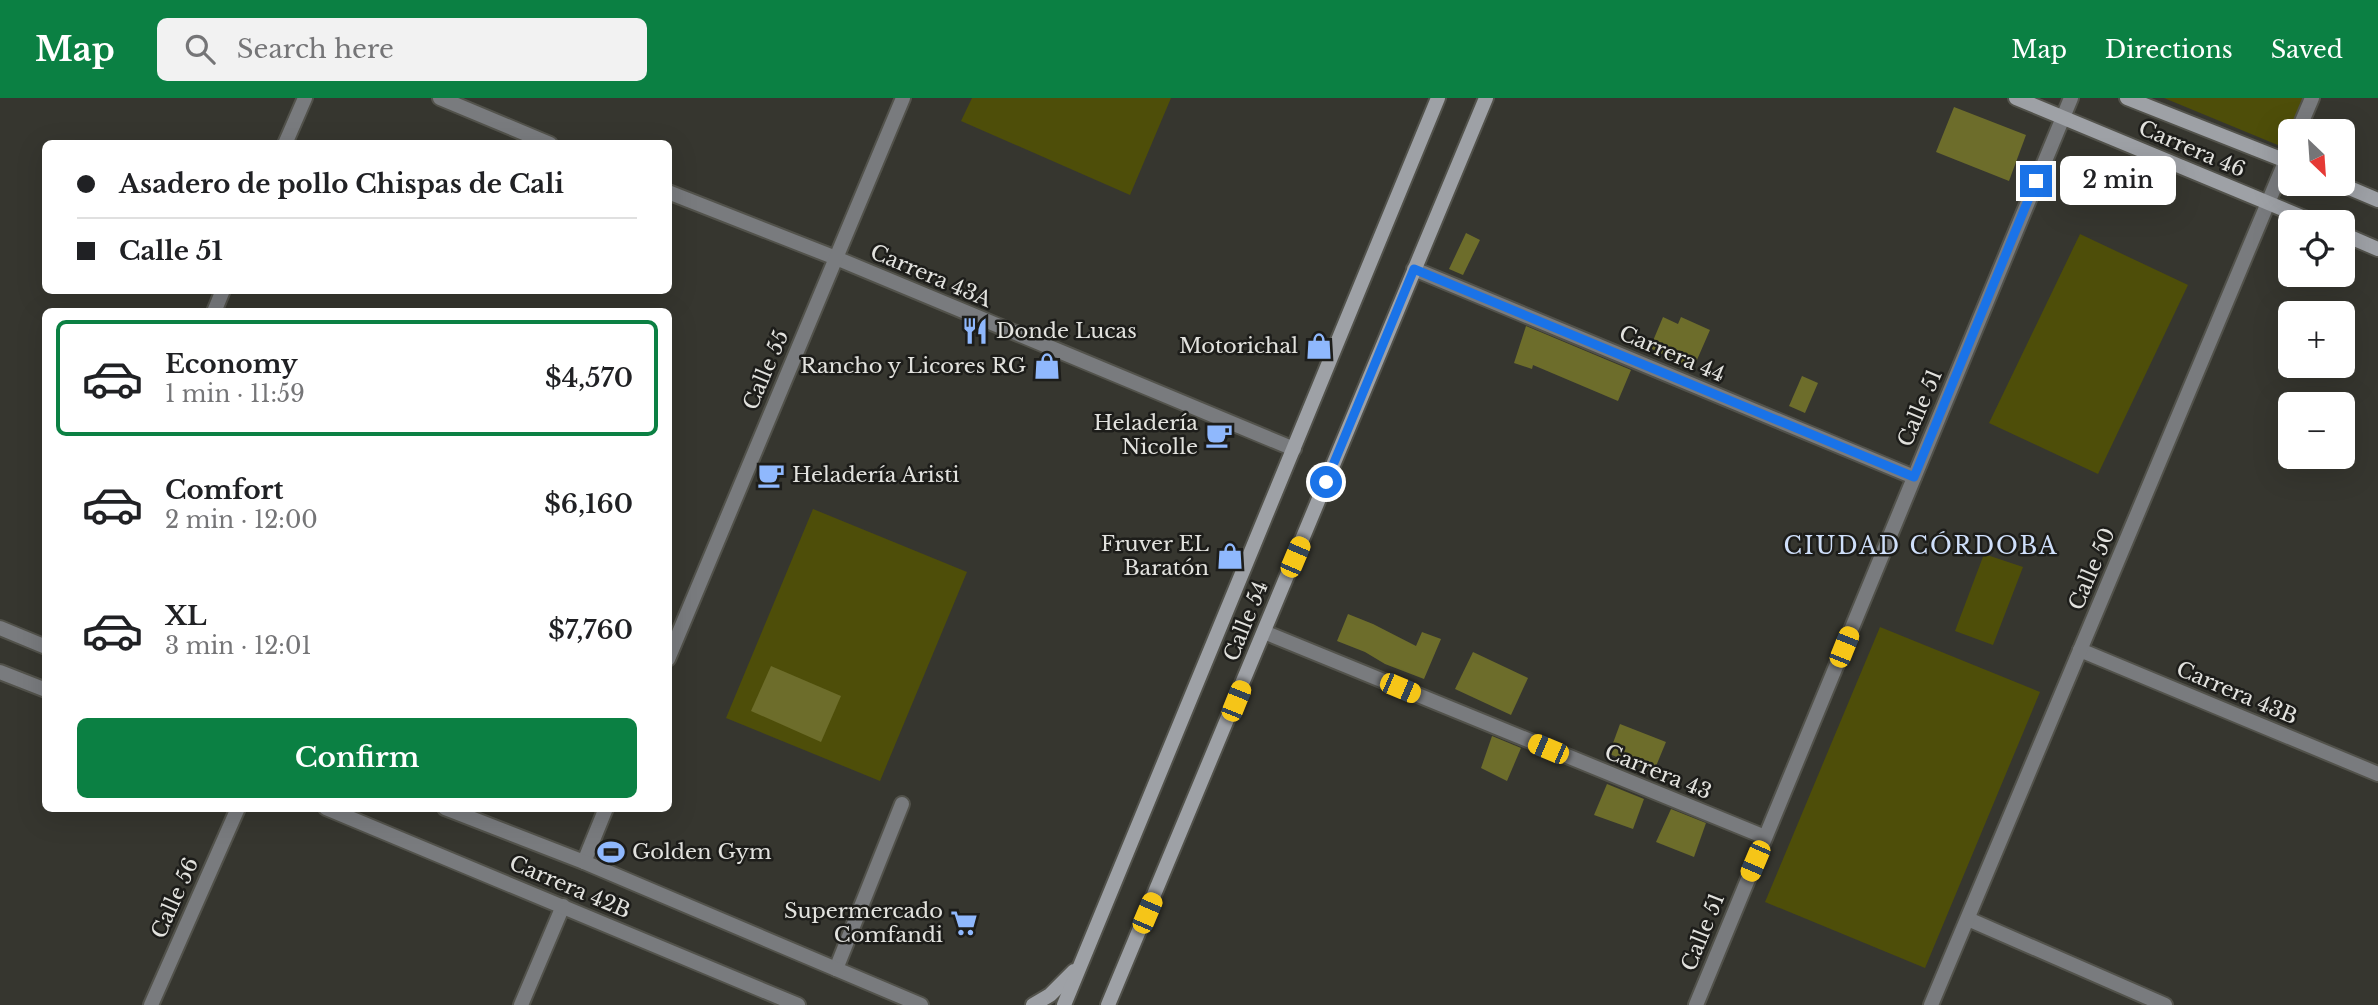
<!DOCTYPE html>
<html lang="en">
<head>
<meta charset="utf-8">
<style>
  :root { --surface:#fff; --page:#f2f2f2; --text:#202124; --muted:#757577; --line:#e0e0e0; --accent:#0b8043 }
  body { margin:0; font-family:"Libre Baskerville",serif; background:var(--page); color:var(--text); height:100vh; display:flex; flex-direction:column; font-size:26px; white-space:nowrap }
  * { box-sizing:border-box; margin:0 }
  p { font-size:23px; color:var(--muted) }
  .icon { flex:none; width:38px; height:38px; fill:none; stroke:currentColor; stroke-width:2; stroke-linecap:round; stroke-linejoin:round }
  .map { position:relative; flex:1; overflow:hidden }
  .details { position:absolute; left:42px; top:210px; width:630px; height:504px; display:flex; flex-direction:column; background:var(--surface); border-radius:10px; box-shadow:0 7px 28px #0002 }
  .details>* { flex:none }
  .hud { position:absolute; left:42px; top:42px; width:630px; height:154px; border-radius:10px; box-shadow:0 7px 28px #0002; display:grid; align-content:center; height:154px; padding:0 35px; background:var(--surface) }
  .needle { width:46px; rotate:155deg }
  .controls { position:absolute; left:2278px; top:21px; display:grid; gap:14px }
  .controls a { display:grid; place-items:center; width:77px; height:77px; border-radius:10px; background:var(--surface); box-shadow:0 7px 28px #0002; font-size:35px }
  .end { position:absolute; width:32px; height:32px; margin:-16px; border:9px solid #1a73e8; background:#fff; box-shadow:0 0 0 4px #fff }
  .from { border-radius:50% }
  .bubble { position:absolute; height:49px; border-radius:10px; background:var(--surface); box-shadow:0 7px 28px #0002; font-size:23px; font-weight:600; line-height:49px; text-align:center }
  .car { position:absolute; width:21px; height:42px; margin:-21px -10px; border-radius:9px; box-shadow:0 0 5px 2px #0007; background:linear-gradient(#f5c518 24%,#345 0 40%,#f5c518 0 76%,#345 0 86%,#f5c518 0) }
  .hud b { display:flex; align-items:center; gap:24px; height:66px; font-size:26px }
  .hud b+b { border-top:2px solid var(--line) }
  .hud i { width:18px; height:18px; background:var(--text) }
  ul { padding:12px 0 0; list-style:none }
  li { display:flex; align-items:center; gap:21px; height:116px; margin:0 14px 10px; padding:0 21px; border:4px solid transparent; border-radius:10px }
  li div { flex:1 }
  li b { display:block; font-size:26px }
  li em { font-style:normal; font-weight:600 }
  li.current { border-color:var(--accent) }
  li>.icon { width:63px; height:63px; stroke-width:1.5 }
  .primary-button { display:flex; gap:14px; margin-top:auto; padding:14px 35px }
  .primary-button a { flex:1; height:80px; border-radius:10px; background:var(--accent); color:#fff; font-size:28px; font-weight:600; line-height:80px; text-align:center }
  header { display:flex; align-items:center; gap:42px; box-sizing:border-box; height:98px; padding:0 35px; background:var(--accent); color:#fff }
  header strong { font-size:33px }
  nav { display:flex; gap:38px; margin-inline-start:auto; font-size:24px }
  .search { width:490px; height:63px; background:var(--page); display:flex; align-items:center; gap:18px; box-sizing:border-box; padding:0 24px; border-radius:10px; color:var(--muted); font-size:26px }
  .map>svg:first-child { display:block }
  .green { fill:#4e4e09 }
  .building { fill:#6d6d2b }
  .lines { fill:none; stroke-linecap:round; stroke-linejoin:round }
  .minor-casing { stroke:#52524b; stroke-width:18 }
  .tertiary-casing { stroke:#52524b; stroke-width:18 }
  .secondary-casing { stroke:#52524b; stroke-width:18 }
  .minor { stroke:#797b7e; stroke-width:14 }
  .tertiary { stroke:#797b7e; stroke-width:14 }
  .secondary { stroke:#9ea1a6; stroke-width:14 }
  .route { stroke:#1a73e8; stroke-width:9 }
  .labels { text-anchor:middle; stroke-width:5; stroke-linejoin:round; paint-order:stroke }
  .street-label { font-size:21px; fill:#e2e2de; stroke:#1d1d1a }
  .poi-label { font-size:21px; fill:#e2e2de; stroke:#1d1d1a; text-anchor:end }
  .neighbourhood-label { font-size:23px; letter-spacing:2px; fill:#cfdffa; stroke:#1d1d1a }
</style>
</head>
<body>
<header>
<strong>Map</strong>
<div class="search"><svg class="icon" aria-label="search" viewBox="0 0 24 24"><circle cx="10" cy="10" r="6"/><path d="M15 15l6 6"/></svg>Search here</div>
<nav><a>Map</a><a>Directions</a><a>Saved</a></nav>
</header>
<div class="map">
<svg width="2378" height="907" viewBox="0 0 2378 907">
  <rect width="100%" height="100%" fill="#36362f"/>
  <g class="green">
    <path d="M 972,0 L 1171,0 L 1130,97 L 961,23 Z"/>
    <path d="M 2164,0 L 2312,0 L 2298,33 L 2291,33 L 2290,52 Z"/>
    <path d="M 2080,136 L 2188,187 L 2098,376 L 1989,325 Z"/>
    <path d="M 813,411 L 967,474 L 880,683 L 726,620 Z"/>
    <path d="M 1984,456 L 2023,469 L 1993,547 L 1955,533 Z"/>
    <path d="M 1880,529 L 2040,594 L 1925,870 L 1765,804 Z"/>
  </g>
  <g class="building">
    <path d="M 1954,9 L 2026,37 L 2009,83 L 1936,54 Z"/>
    <path d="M 1466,135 L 1480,142 L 1463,177 L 1449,171 Z"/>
    <path d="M 1663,219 L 1678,226 L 1681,219 L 1710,232 L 1693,271 L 1650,250 Z"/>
    <path d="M 1526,228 L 1631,272 L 1618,303 L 1533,267 L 1532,271 L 1514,265 Z"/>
    <path d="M 1802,278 L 1818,285 L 1805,315 L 1789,308 Z"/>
    <path d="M 1348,516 L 1373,526 L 1416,548 L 1422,534 L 1441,541 L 1424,581 L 1385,566 L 1365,554 L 1337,543 Z"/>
    <path d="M 1473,554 L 1528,580 L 1511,617 L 1455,591 Z"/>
    <path d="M 771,568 L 841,598 L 821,644 L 751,613 Z"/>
    <path d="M 1620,626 L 1666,644 L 1654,673 L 1609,656 Z"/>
    <path d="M 1492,638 L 1521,650 L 1507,683 L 1481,670 Z"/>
    <path d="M 1607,686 L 1644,701 L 1633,731 L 1594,717 Z"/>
    <path d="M 1671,711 L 1706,725 L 1694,759 L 1656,744 Z"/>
  </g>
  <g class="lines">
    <defs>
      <g id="minor">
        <path d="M 440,0 L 550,46"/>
        <path d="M 2298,33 L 2312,0"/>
        <path d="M 285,46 L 305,0"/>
        <path d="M 668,94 L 836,160 L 1294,351"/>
        <path d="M 1414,171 L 1914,379"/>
        <path d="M 214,214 L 223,192"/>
        <path d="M 1264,534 L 1765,739"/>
        <path d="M 2080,552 L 2378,676"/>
        <path d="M 668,561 L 903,0"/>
        <path d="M 584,764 L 606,710"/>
        <path d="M 1968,821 L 2165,907"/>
        <path d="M 836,871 L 902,706"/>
        <path d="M 151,907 L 238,710"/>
        <path d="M 521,907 L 563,808"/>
        <path d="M 1696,907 L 2071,0"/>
        <path d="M 1931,907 L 2291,50"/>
      </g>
      <g id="tertiary">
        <path d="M 0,530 L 46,549"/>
        <path d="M 0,574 L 46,592"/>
        <path d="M 326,710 L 798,907"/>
        <path d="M 445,710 L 584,764 L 921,907"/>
      </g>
      <g id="secondary">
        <path d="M 2016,0 L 2314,124"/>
        <path d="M 2127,0 L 2291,65"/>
        <path d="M 2340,86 L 2378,102"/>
        <path d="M 2343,136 L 2378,151"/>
        <path d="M 1033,907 L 1050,897 L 1074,873"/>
        <path d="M 1064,907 L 1438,0"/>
        <path d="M 1108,907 L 1486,0"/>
      </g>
    </defs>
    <use href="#minor" class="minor-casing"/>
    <use href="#tertiary" class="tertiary-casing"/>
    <use href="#secondary" class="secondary-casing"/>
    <use href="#minor" class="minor"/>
    <use href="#tertiary" class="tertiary"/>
    <use href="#secondary" class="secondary"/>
  </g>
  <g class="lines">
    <path class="route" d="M 1326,384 L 1414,171 L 1914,379 L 2036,83"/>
  </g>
  <defs>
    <symbol id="restaurant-bare" viewBox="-9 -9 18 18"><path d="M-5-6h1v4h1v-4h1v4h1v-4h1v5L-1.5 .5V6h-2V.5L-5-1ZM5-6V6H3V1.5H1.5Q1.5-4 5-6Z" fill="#8fb8fd" stroke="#1d1d1a" stroke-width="2.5" paint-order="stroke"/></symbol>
    <symbol id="shop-bare" viewBox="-9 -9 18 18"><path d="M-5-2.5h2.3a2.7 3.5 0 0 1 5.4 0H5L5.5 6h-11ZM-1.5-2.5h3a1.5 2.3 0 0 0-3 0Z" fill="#8fb8fd" stroke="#1d1d1a" stroke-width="2.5" paint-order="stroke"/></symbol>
    <symbol id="cafe-bare" viewBox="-9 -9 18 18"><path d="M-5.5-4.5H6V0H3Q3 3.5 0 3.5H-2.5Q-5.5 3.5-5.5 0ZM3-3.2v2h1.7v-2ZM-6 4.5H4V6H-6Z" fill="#8fb8fd" stroke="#1d1d1a" stroke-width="2.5" paint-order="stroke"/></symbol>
    <symbol id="stadium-bare" viewBox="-9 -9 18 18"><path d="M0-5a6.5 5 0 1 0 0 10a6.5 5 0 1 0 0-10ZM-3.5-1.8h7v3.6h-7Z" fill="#8fb8fd" stroke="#1d1d1a" stroke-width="2.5" paint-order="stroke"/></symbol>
    <symbol id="supermarket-bare" viewBox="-9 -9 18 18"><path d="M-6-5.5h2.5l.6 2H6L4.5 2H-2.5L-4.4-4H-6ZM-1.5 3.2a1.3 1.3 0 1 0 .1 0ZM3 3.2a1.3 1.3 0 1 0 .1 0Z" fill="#8fb8fd" stroke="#1d1d1a" stroke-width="2.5" paint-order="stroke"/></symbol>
  </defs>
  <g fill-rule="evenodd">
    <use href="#restaurant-bare" x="956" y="214" width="38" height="38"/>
    <use href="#shop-bare" x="1300" y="229" width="38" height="38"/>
    <use href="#shop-bare" x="1028" y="249" width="38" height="38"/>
    <use href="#cafe-bare" x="1200" y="318" width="38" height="38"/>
    <use href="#cafe-bare" x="752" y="358" width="38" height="38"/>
    <use href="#shop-bare" x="1211" y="439" width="38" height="38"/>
    <use href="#stadium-bare" x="592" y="735" width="38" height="38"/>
    <use href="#supermarket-bare" x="945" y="806" width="38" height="38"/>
  </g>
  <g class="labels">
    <g class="street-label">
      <text transform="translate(2192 51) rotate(23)" y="7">Carrera 46</text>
      <text transform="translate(931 178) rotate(23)" y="7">Carrera 43A</text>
      <text transform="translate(1672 256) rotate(23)" y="7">Carrera 44</text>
      <text transform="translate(766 272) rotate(-67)" y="7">Calle 55</text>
      <text transform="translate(1920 310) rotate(-67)" y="7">Calle 51</text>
      <text transform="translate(2092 471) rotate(-67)" y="7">Calle 50</text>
      <text transform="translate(1246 523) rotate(-68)" y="7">Calle 54</text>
      <text transform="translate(2237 595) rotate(23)" y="7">Carrera 43B</text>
      <text transform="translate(1658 674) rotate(22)" y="7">Carrera 43</text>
      <text transform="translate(570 789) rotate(23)" y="7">Carrera 42B</text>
      <text transform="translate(175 800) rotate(-66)" y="7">Calle 56</text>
      <text transform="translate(1703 834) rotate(-68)" y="7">Calle 51</text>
    </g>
    <g class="poi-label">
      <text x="996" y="240" text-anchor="start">Donde Lucas</text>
      <text x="1298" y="255">Motorichal</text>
      <text x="1026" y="275">Rancho y Licores RG</text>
      <text x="1198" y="332">Heladería<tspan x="1198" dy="24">Nicolle</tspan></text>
      <text x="792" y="384" text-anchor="start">Heladería Aristi</text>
      <text x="1209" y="453">Fruver EL<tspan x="1209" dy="24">Baratón</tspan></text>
      <text x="632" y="761" text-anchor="start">Golden Gym</text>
      <text x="943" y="820">Supermercado<tspan x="943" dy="24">Comfandi</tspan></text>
    </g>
    <g class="neighbourhood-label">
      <text x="1921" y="456">CIUDAD CÓRDOBA</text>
    </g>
  </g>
</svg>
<div class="controls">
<a><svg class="needle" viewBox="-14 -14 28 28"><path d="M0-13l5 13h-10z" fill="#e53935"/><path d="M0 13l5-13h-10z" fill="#757577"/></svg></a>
<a><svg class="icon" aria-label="locate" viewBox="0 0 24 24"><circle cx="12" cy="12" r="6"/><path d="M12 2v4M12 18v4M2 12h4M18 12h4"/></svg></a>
<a>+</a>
<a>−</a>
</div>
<i class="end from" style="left:1326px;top:384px"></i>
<i class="end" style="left:2036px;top:83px"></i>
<div class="bubble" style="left:2060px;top:58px;width:116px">2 min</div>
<i class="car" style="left:1295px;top:459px;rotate:23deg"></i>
<i class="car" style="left:1844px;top:549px;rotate:22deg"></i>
<i class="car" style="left:1400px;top:590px;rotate:113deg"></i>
<i class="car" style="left:1236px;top:603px;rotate:22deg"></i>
<i class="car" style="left:1548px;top:651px;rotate:293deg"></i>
<i class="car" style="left:1755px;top:763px;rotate:203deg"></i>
<i class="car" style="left:1147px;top:815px;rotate:23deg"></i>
<div class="hud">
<b><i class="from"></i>Asadero de pollo Chispas de Cali</b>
<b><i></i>Calle 51</b>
</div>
<section class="details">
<ul>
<li class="current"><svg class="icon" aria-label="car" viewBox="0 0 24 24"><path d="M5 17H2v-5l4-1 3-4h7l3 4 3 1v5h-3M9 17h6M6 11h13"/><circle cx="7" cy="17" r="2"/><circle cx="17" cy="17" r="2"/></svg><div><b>Economy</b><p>1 min · 11:59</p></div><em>$4,570</em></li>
<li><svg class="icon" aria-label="car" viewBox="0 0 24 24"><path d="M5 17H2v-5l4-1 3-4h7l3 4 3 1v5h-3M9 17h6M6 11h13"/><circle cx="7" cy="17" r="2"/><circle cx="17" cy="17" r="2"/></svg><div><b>Comfort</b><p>2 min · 12:00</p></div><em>$6,160</em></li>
<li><svg class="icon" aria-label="car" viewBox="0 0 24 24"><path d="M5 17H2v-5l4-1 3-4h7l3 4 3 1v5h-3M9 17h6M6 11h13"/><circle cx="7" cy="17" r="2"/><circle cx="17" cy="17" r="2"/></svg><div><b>XL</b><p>3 min · 12:01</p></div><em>$7,760</em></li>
</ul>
<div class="primary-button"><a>Confirm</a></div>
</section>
</div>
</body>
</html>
